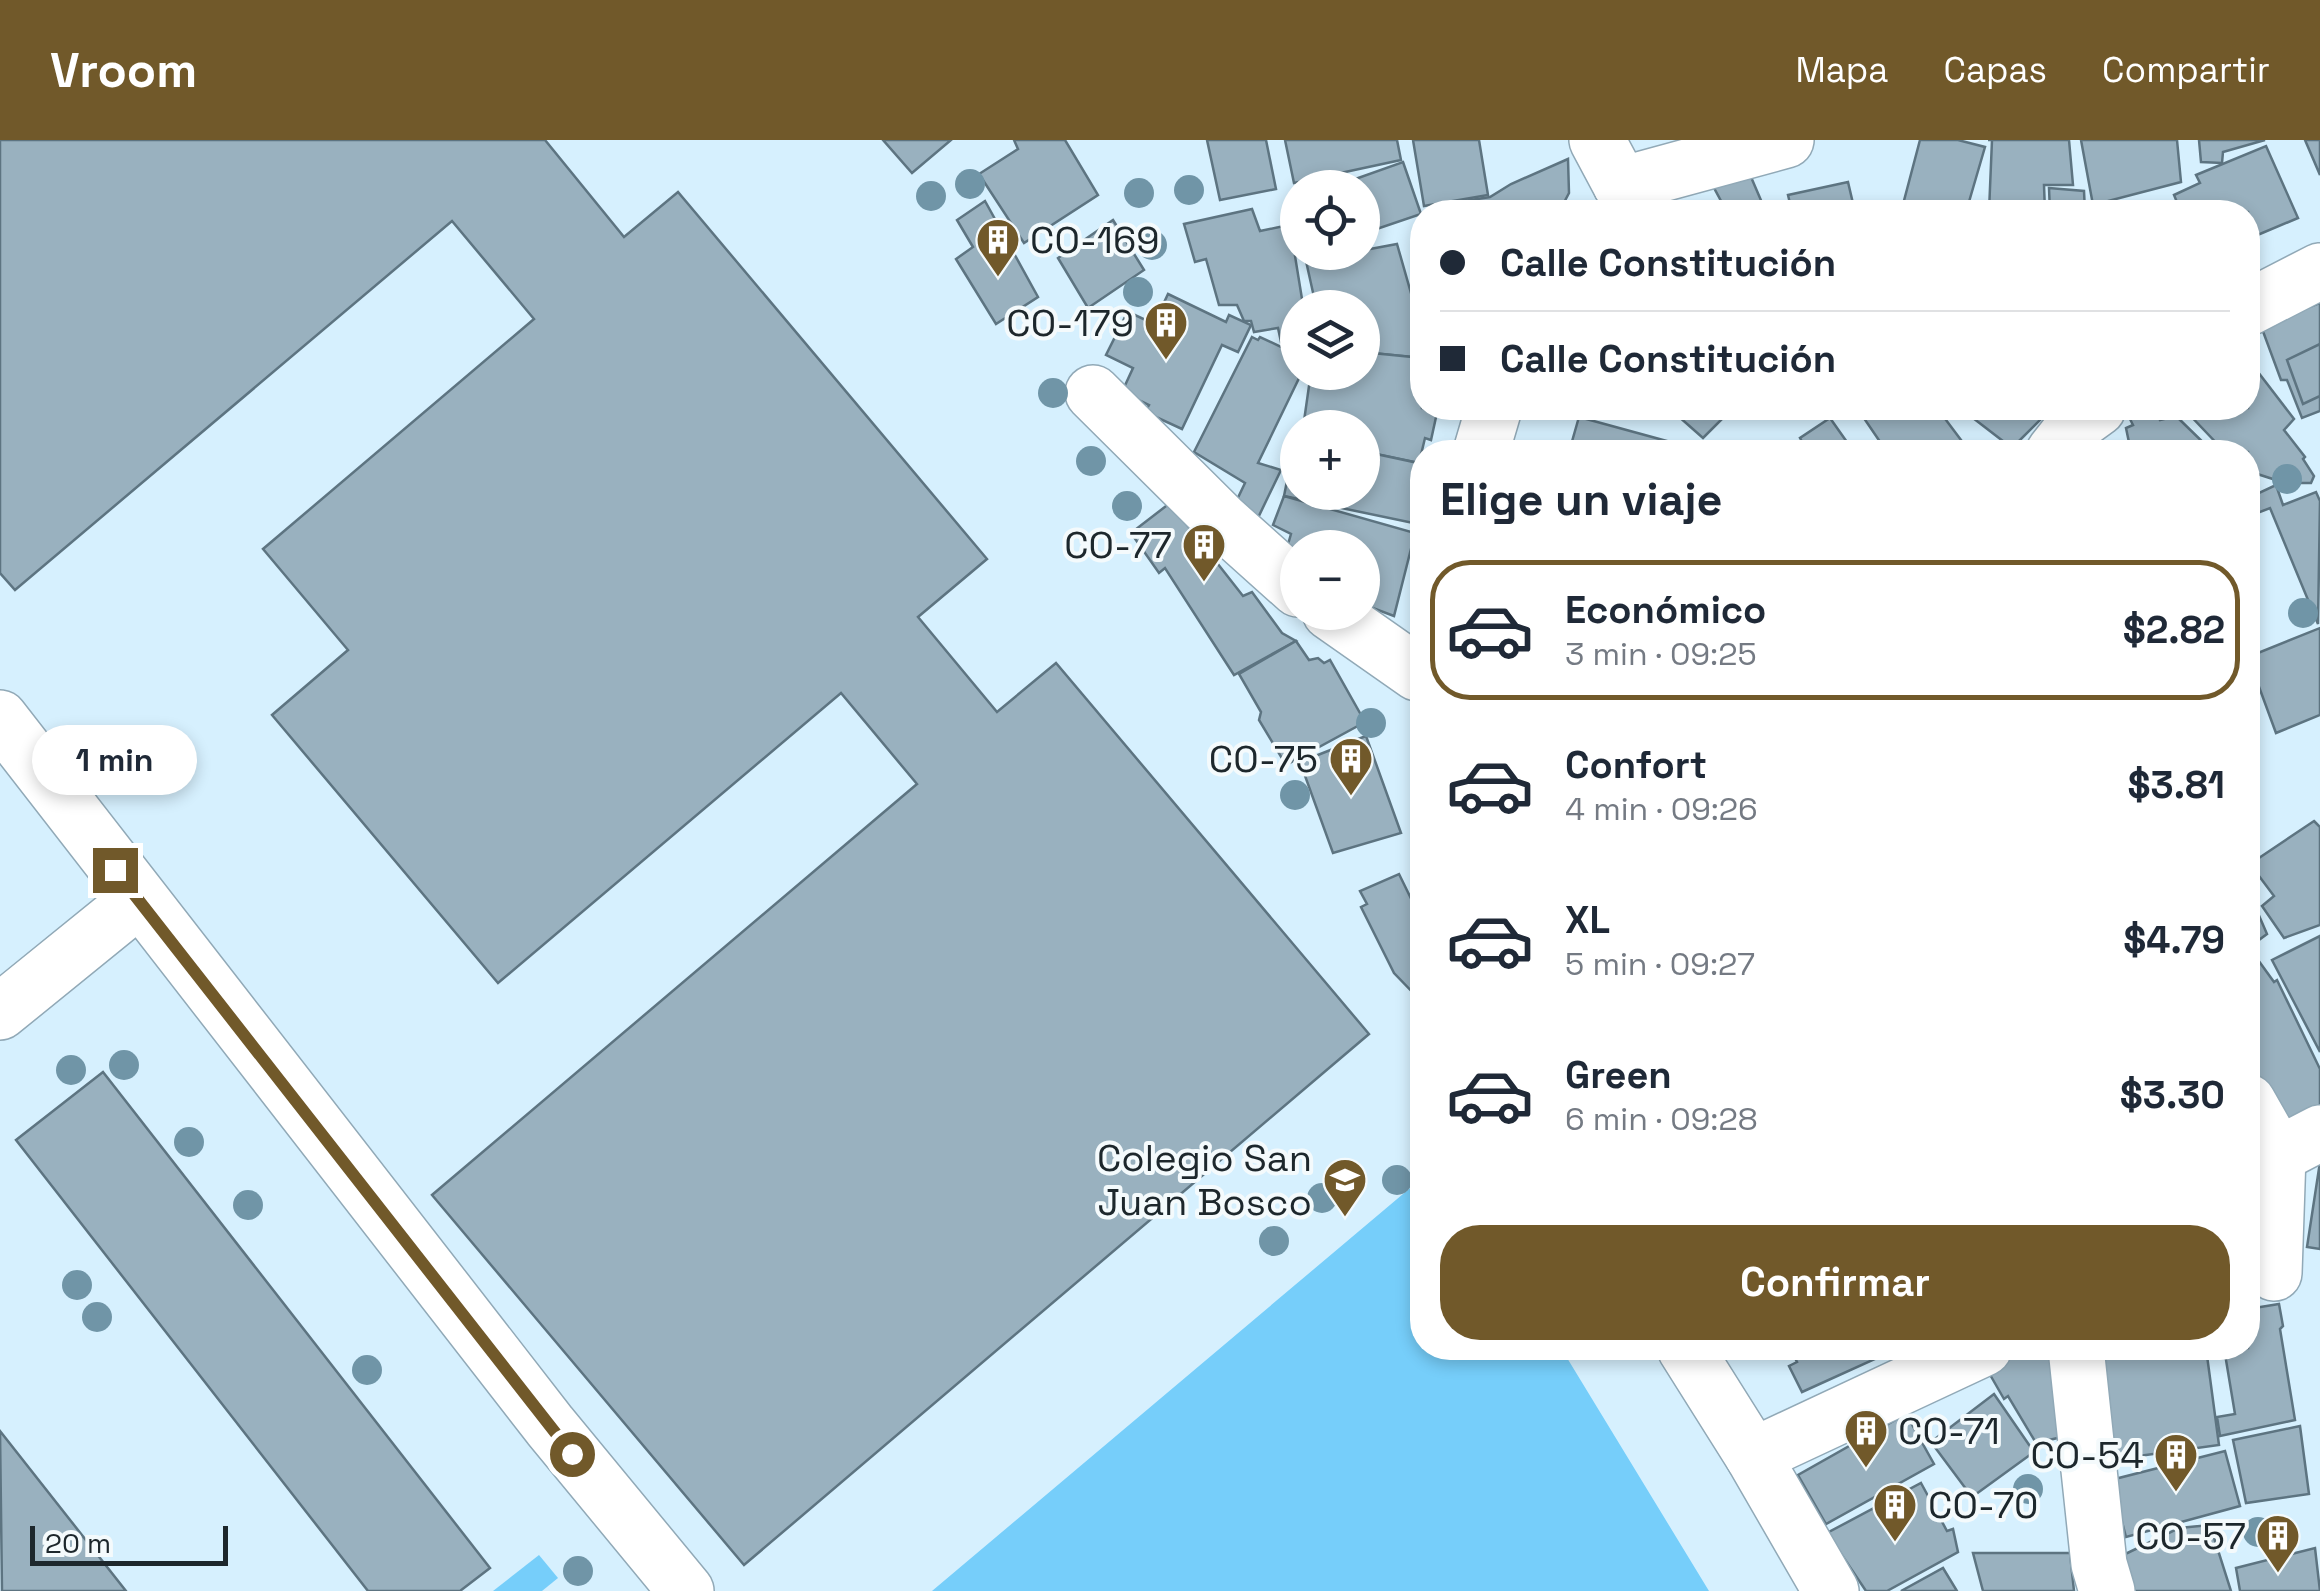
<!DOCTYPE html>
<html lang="es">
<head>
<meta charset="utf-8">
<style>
  :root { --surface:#fff; --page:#f2f2f3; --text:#1f2937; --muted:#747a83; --line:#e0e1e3; --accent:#71592a }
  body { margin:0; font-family:"Space Grotesk",sans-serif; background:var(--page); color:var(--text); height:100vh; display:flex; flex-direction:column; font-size:38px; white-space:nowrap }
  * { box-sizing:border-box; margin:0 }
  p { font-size:32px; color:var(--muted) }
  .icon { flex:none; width:55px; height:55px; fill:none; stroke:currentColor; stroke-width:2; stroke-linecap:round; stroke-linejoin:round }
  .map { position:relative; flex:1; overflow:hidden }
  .drawer { position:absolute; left:1410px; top:300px; width:850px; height:920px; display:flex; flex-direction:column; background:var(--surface); border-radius:40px; box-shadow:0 5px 15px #0003 }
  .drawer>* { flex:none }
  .top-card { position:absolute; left:1410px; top:60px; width:850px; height:220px; border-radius:40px; box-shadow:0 5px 15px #0003; display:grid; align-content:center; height:220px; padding:0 30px; background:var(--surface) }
  .tools { position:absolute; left:1280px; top:30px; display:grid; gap:20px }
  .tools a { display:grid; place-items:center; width:100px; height:100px; border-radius:50%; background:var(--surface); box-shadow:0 5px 15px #0003; font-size:50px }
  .scale { position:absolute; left:30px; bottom:25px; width:198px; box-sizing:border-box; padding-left:10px; border:5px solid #1d272c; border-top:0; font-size:28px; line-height:35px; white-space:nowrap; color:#1d272c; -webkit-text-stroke:8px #f4fafc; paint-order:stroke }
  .end { position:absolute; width:45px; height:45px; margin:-22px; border:12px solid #71592a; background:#fff; box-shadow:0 0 0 5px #fff }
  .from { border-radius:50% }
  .bubble { position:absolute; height:70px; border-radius:35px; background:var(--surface); box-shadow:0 5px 15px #0003; font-size:32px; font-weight:800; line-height:70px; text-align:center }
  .top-card b { display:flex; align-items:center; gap:35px; height:95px; font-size:38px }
  .top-card b+b { border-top:2px solid var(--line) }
  .top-card i { width:25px; height:25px; background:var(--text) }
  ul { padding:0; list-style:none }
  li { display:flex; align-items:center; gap:30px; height:140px; margin:0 20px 15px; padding:0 10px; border:5px solid transparent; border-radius:40px }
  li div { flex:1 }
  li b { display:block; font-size:38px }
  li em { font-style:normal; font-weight:800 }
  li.on { border-color:var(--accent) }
  li>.icon { width:90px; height:90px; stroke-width:1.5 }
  h2 { padding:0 30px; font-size:45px; line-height:120px }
  .button { display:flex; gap:20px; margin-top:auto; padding:20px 30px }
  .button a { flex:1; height:115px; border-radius:40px; background:var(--accent); color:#fff; font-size:40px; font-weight:800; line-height:115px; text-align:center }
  header { display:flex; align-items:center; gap:60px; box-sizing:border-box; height:140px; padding:0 50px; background:var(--accent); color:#fff }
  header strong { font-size:48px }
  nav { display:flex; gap:55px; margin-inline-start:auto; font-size:35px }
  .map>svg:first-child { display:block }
  .green { fill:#76cefa }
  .building { fill:#99b1bf; stroke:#5d7481; stroke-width:2.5 }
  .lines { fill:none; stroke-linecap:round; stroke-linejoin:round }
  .street-casing { stroke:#91a9b7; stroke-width:58 }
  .street { stroke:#fff; stroke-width:55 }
  .tree { fill:#7095a7 }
  .route { stroke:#71592a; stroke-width:12 }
  .labels { text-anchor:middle; stroke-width:8; stroke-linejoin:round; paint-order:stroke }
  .poi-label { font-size:38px; fill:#1d272c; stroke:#f4fafc; text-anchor:end }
</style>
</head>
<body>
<header>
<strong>Vroom</strong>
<nav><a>Mapa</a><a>Capas</a><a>Compartir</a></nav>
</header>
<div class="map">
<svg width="2320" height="1451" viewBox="0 0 2320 1451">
  <rect width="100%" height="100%" fill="#d6f0fe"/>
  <g class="green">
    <path d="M 1422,1038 L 1422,1208 L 1561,1208 L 1709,1451 L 932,1451 Z"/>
    <path d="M 539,1415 L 558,1438 L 542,1451 L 493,1451 Z"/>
  </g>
  <g class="building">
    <path d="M 0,0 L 545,0 L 624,97 L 678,52 L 987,419 L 918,477 L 997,572 L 1056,523 L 1369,894 L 744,1425 L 432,1055 L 917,644 L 841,553 L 498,843 L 272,575 L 348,510 L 263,409 L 534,179 L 452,81 L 15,450 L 0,433 Z"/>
    <path d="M 883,0 L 951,0 L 912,33 Z"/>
    <path d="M 1065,0 L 1098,55 L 1024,103 L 979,34 L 1018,9 L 1014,0 Z"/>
    <path d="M 1207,0 L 1266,0 L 1276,49 L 1220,60 Z"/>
    <path d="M 1285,0 L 1397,0 L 1401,20 L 1294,43 Z"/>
    <path d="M 1413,0 L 1479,0 L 1488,55 L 1424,66 Z"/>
    <path d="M 1920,0 L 1958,0 L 1985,7 L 1966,72 L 1901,72 Z"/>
    <path d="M 1988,0 L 2069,0 L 2073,45 L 2044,45 L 2045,72 L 1989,72 L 1992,0 Z"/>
    <path d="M 2081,0 L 2177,0 L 2181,42 L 2093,65 Z"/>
    <path d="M 2199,0 L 2265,0 L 2223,12 L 2222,23 L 2201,22 Z"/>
    <path d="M 2305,0 L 2320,0 L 2320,35 Z"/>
    <path d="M 2266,6 L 2298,78 L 2248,99 L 2248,72 L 2181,72 L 2174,55 L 2200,43 L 2196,35 Z"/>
    <path d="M 1568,19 L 1569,53 L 1559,72 L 1531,72 L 1519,66 L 1515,72 L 1452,72 L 1458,62 L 1490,57 L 1511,44 Z"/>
    <path d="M 1403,22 L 1421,74 L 1362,94 L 1362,48 L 1330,48 Z"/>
    <path d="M 1748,30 L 1766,72 L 1727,72 L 1713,46 Z"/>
    <path d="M 1848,42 L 1855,72 L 1792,72 L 1788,55 Z"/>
    <path d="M 2049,48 L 2084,51 L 2085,72 L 2050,72 Z"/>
    <path d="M 985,61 L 1038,157 L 996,184 L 956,119 L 973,107 L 957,80 Z"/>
    <path d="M 1252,69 L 1260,91 L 1289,85 L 1299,115 L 1295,116 L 1302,159 L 1309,168 L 1298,168 L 1298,199 L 1281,202 L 1278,188 L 1254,192 L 1251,181 L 1244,181 L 1237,165 L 1219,165 L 1206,119 L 1195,122 L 1184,84 Z"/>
    <path d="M 1113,80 L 1144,130 L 1088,168 L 1058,118 Z"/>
    <path d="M 1397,104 L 1417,174 L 1422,172 L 1422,218 L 1362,212 L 1362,168 L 1312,168 L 1310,159 L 1314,157 L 1306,121 Z"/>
    <path d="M 1168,154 L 1226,182 L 1229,175 L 1251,185 L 1238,212 L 1222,205 L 1182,289 L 1145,272 L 1149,265 L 1122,252 L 1133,228 L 1106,215 L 1126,175 L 1133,174 L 1154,184 Z"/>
    <path d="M 2320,163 L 2320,271 L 2302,278 L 2287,240 L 2281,240 L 2261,186 Z"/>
    <path d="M 1252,197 L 1258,200 L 1260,197 L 1298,215 L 1298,232 L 1302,232 L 1258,323 L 1281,330 L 1256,382 L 1235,364 L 1245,343 L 1194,312 Z"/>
    <path d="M 2320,204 L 2320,256 L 2303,264 L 2287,220 Z"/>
    <path d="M 1362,212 L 1422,218 L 1422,268 L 1438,268 L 1431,300 L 1425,298 L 1419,323 L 1362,311 L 1362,288 L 1303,288 L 1311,232 L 1362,232 Z"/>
    <path d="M 2248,219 L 2294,279 L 2284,290 L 2305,317 L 2303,319 L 2314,336 L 2311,343 L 2297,343 L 2285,333 L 2276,340 L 2248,331 L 2248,312 L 2225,312 L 2185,270 L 2188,268 L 2248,268 Z"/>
    <path d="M 1669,268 L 1733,268 L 1703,298 Z"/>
    <path d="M 1857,268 L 1937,268 L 1970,312 L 1887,312 Z"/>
    <path d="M 1960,268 L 2052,268 L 2012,308 Z"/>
    <path d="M 2134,268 L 2152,268 L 2160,280 L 2176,276 L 2213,312 L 2131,312 L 2126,288 L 2133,285 L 2126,271 Z"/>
    <path d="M 1579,277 L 1707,312 L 1569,312 Z"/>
    <path d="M 1830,278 L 1854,312 L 1793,312 L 1804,305 L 1800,298 Z"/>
    <path d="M 1296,296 L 1298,352 L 1362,352 L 1362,311 L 1418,323 L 1413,336 L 1422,339 L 1418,384 L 1284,356 Z"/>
    <path d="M 2276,345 L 2283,365 L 2316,352 L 2320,361 L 2318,484 L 2270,368 L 2255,374 L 2248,358 Z"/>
    <path d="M 1284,356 L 1415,393 L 1394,476 L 1362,464 L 1362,408 L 1298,408 L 1298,412 L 1287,408 L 1291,394 L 1273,385 Z"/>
    <path d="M 1170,363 L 1243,456 L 1252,452 L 1282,493 L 1296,501 L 1234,535 L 1165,428 L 1159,433 L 1131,393 Z"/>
    <path d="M 2320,488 L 2320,575 L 2276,593 L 2248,517 Z"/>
    <path d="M 1296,501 L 1309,520 L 1318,518 L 1324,523 L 1330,520 L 1365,582 L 1286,625 L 1259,580 L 1261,572 L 1239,534 Z"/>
    <path d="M 1366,596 L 1401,693 L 1333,713 L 1300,622 Z"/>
    <path d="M 2314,681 L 2320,687 L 2320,785 L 2284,798 L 2262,766 L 2274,756 L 2250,724 Z"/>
    <path d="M 1399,734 L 1422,781 L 1422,862 L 1394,833 L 1361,767 L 1367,764 L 1360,751 Z"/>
    <path d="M 2248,750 L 2267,794 L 2248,808 Z"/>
    <path d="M 2320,796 L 2320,912 L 2272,820 Z"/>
    <path d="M 2253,813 L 2274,842 L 2277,840 L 2320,929 L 2320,975 L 2287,991 L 2248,919 L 2248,889 L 2254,885 L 2248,873 L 2248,817 Z"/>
    <path d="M 103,932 L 490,1428 L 460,1451 L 368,1451 L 16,1000 Z"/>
    <path d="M 2320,1022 L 2320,1109 L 2307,1107 Z"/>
    <path d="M 2279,1164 L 2283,1186 L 2280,1189 L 2295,1280 L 2220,1296 L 2217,1277 L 2235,1274 L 2224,1208 L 2248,1208 L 2248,1169 Z"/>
    <path d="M 1790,1208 L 1869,1208 L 1875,1219 L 1802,1252 L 1789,1226 L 1797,1222 Z"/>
    <path d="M 2009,1208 L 2059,1208 L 2079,1293 L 2036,1303 L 2008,1256 L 2004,1259 L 1981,1219 Z"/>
    <path d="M 2095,1208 L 2206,1208 L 2219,1305 L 2102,1321 Z"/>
    <path d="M 1994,1254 L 2034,1312 L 1972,1357 L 1931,1302 Z"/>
    <path d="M 1906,1274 L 1934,1324 L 1826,1384 L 1798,1335 Z"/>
    <path d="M 2300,1286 L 2309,1354 L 2246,1363 L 2233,1300 Z"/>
    <path d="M 0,1291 L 126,1451 L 2,1451 Z"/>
    <path d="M 2225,1311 L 2240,1366 L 2126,1397 L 2111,1340 Z"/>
    <path d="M 1921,1343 L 1947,1391 L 1953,1389 L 1958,1412 L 1887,1451 L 1866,1451 L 1827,1393 Z"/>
    <path d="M 2210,1385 L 2231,1451 L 2125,1451 L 2115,1419 L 2179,1388 Z"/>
    <path d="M 2315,1408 L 2320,1451 L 2240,1451 L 2236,1428 Z"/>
    <path d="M 1973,1413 L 2070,1413 L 2074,1451 L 1983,1451 Z"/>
    <path d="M 1943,1428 L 1957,1451 L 1901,1451 Z"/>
  </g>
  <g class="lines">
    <defs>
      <g id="street">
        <path d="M 1597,0 L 1621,45"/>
        <path d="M 1621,45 L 1786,0"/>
        <path d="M 2248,168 L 2320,131"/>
        <path d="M 1093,253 L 1222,381 L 1298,449"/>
        <path d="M 1481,312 L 1494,268"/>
        <path d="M 2054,312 L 2076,284 L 2098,268"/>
        <path d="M 1330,472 L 1417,533"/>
        <path d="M 0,578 L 550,1286 L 686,1451"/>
        <path d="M 0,872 L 138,760"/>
        <path d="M 2248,962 L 2278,1015 L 2274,1133"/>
        <path d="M 2278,1015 L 2320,993"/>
        <path d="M 1685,1208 L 1753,1316 L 1831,1451"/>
        <path d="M 2076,1208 L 2099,1424 L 2107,1451"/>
        <path d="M 1753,1316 L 1984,1208"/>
      </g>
    </defs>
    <use href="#street" class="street-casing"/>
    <use href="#street" class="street"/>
  </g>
  <g class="tree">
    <circle cx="970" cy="44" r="15"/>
    <circle cx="1189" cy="50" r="15"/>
    <circle cx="1139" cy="53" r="15"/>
    <circle cx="931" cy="56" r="15"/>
    <circle cx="1152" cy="105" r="15"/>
    <circle cx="1138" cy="152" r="15"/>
    <circle cx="1053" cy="253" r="15"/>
    <circle cx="1091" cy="321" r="15"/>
    <circle cx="2287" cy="339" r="15"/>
    <circle cx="1127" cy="366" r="15"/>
    <circle cx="2303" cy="473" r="15"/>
    <circle cx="1371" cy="583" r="15"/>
    <circle cx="1295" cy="655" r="15"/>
    <circle cx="124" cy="925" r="15"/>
    <circle cx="71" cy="930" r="15"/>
    <circle cx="189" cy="1002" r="15"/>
    <circle cx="1397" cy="1040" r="15"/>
    <circle cx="1322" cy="1058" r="15"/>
    <circle cx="248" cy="1065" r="15"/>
    <circle cx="1274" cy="1101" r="15"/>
    <circle cx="77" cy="1145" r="15"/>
    <circle cx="97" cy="1177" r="15"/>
    <circle cx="367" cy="1230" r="15"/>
    <circle cx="2028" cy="1349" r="15"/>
    <circle cx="2258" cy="1392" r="15"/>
    <circle cx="578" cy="1431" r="15"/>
  </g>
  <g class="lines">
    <path class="route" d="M 115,730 L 572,1314"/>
  </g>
  <defs>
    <symbol id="building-pin" viewBox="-11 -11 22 30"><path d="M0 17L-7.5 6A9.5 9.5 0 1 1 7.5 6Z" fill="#71592a" stroke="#f4fafc"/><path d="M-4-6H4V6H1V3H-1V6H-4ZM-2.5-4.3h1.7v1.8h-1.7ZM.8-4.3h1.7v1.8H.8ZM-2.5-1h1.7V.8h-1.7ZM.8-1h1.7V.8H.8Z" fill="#fff"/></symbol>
    <symbol id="school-pin" viewBox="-11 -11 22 30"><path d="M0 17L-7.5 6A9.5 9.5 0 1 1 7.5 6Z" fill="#71592a" stroke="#f4fafc"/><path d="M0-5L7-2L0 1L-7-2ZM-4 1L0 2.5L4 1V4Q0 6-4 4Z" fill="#fff"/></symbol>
  </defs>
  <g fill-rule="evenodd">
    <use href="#building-pin" x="973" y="75" width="50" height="68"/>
    <use href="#building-pin" x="1141" y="158" width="50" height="68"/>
    <use href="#building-pin" x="1179" y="380" width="50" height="68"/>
    <use href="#building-pin" x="1326" y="594" width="50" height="68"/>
    <use href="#school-pin" x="1320" y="1015" width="50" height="68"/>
    <use href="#building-pin" x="1841" y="1266" width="50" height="68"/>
    <use href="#building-pin" x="2151" y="1290" width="50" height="68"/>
    <use href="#building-pin" x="1870" y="1340" width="50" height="68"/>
    <use href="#building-pin" x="2253" y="1371" width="50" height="68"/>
  </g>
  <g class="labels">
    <g class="poi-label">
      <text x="1030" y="113" text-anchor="start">CO-169</text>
      <text x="1134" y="196">CO-179</text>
      <text x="1172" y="418">CO-77</text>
      <text x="1318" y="632">CO-75</text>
      <text x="1312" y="1031">Colegio San<tspan x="1312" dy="44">Juan Bosco</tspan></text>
      <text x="1898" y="1304" text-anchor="start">CO-71</text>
      <text x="2144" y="1328">CO-54</text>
      <text x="1928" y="1378" text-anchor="start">CO-70</text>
      <text x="2246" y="1409">CO-57</text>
    </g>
  </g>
</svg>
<div class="tools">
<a><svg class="icon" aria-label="locate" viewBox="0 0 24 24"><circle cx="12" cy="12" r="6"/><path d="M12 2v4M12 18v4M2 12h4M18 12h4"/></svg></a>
<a><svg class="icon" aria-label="layers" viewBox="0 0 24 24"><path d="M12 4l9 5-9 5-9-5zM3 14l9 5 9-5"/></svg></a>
<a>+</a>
<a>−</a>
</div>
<div class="scale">20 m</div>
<i class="end from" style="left:572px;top:1314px"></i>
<i class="end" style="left:115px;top:730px"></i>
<div class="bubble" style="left:32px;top:585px;width:165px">1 min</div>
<div class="top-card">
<b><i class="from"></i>Calle Constitución</b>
<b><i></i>Calle Constitución</b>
</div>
<section class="drawer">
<h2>Elige un viaje</h2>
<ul>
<li class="on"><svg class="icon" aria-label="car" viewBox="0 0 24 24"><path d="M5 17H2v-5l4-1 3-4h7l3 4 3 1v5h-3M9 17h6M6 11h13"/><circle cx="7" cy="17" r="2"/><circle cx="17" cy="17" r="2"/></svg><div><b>Económico</b><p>3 min · 09:25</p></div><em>$2.82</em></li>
<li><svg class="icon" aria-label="car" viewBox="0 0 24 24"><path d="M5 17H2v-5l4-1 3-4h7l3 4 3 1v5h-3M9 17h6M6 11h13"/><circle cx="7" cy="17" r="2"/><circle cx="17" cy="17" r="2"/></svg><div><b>Confort</b><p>4 min · 09:26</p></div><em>$3.81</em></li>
<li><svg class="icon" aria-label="car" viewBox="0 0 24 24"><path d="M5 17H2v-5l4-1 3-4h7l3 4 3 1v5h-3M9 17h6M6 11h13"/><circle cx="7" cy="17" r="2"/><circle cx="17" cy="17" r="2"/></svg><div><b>XL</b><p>5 min · 09:27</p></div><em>$4.79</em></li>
<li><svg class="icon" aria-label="car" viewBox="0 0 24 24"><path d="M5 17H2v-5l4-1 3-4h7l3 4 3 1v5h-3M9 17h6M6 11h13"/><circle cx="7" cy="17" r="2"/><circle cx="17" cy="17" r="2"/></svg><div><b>Green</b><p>6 min · 09:28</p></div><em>$3.30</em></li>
</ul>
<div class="button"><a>Confirmar</a></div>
</section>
</div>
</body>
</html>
